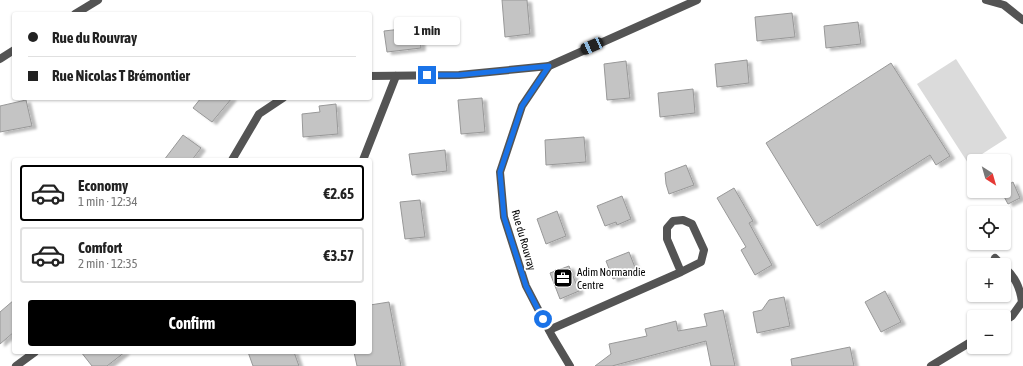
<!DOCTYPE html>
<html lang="en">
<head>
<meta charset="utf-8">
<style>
  :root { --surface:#fff; --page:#f6f6f6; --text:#222; --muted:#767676; --line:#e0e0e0; --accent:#000 }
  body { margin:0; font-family:"Asap Condensed",sans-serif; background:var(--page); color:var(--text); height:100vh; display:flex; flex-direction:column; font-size:15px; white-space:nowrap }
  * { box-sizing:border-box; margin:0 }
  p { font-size:13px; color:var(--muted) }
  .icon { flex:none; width:22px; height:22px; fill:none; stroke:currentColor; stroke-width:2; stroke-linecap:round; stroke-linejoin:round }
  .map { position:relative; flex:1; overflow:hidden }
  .sheet { position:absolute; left:12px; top:158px; width:360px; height:196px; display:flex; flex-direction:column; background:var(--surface); border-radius:4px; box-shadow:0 1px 3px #0004 }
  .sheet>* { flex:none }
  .top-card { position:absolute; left:12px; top:12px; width:360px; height:88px; border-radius:4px; box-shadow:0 1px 3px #0004; display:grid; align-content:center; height:88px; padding:0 16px; background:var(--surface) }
  .needle { width:26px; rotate:143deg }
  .fabs { position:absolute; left:967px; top:154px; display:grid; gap:8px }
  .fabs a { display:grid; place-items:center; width:44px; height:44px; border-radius:4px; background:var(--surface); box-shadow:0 1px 3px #0004; font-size:20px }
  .end { position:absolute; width:18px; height:18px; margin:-9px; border:5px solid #1a73e8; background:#fff; box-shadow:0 0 0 2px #fff }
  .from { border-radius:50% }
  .bubble { position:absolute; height:28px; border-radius:4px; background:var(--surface); box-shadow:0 1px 3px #0004; font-size:13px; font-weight:700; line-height:28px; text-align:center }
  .car { position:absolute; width:12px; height:24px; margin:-12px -6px; border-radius:5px; box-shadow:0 0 3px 1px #0007; background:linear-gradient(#222 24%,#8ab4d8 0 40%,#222 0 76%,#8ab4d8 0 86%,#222 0) }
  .top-card b { display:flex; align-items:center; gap:14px; height:38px; font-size:15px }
  .top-card b+b { border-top:1px solid var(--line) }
  .top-card i { width:10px; height:10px; background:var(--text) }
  ul { padding:7px 0 0; list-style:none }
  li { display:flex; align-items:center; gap:12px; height:56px; margin:0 8px 6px; padding:0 8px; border:2px solid var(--line); border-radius:4px }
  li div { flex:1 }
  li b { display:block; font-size:15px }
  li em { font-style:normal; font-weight:700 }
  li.active { border-color:var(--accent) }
  li>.icon { width:36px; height:36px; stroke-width:1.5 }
  .action { display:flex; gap:8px; margin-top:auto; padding:8px 16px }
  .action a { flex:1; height:46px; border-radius:4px; background:var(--accent); color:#fff; font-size:16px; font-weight:700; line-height:46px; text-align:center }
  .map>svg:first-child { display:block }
  .green { fill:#dbdbdb }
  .building { fill:#c4c4c4; stroke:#989898; filter:url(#shadow) }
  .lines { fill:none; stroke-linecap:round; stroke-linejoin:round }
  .minor { stroke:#545454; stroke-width:8 }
  .tertiary { stroke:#545454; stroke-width:8 }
  .route { stroke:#1a73e8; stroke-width:5 }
  .labels { text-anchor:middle; stroke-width:3.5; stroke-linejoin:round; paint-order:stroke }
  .street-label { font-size:11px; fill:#000; stroke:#fff }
  .poi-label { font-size:11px; fill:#000; stroke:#fff; text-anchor:start }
</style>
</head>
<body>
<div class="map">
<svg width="1023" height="366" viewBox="0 0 1023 366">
  <defs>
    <filter id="shadow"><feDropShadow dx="4.5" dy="2.5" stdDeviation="1" flood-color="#0004"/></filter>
  </defs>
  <rect width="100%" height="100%" fill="#fff"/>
  <path class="green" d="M 956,59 L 1007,138 L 968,163 L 917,84 Z"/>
  <g class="building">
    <path d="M 502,0 L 527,0 L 530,34 L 505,37 Z"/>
    <path d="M 792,13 L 795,37 L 757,41 L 755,17 Z"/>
    <path d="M 858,22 L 861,44 L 826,48 L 824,26 Z"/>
    <path d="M 419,27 L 421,48 L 387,52 L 384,31 Z"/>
    <path d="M 747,60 L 749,83 L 717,87 L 715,64 Z"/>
    <path d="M 626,61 L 630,98 L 607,100 L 604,64 Z"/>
    <path d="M 891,63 L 950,156 L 936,165 L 930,155 L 817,226 L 766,143 Z"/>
    <path d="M 693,89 L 695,113 L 660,117 L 658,93 Z"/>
    <path d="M 201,98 L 232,98 L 212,122 L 193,108 Z"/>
    <path d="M 482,98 L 485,132 L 461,134 L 458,100 Z"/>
    <path d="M 26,100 L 32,126 L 0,132 L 0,106 Z"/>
    <path d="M 336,104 L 338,134 L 303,137 L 302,114 L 320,112 L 319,106 Z"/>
    <path d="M 183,135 L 201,148 L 192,160 L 164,160 Z"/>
    <path d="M 584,137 L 586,162 L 546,165 L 545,140 Z"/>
    <path d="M 445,150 L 447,171 L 412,175 L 409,154 Z"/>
    <path d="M 686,165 L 694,185 L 669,194 L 666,184 L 665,173 Z"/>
    <path d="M 1013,182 L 1020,198 L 1008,204 L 1001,191 L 1004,191 L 1004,187 Z"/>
    <path d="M 734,188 L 753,221 L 749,223 L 772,265 L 755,275 L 741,250 L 746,247 L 717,198 Z"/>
    <path d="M 622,196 L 631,219 L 617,225 L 616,222 L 605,226 L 597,206 Z"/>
    <path d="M 420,200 L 425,237 L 405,239 L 400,202 Z"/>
    <path d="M 557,211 L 566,236 L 546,244 L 537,219 Z"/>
    <path d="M 629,252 L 636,270 L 613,279 L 606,261 Z"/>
    <path d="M 569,266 L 579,291 L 560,299 L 550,273 Z"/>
    <path d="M 885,291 L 901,322 L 881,332 L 865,302 Z"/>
    <path d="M 784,297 L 790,326 L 757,333 L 753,312 L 762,310 L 769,300 Z"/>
    <path d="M 14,300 L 14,332 L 0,344 L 0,312 Z"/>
    <path d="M 389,302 L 401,366 L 357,366 L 354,352 L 370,352 L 370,305 Z"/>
    <path d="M 723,310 L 735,366 L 711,366 L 706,341 L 612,366 L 595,366 L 611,354 L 609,344 L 647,336 L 645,329 L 676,321 L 678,331 L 707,326 L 704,314 Z"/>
    <path d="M 850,347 L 854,366 L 792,366 L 791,359 Z"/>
    <path d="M 81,352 L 125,352 L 107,366 L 92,366 Z"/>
    <path d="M 248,352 L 294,352 L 299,366 L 253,366 Z"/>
  </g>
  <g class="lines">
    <g class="minor">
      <path d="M 986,0 L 1004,5 L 1023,20"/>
      <path d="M 370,76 L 459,75 L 549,66"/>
      <path d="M 232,160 L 259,114 L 283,98"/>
      <path d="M 363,160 L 396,76"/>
      <path d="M 995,258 L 1002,265"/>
      <path d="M 1004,267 C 1015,277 1020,287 1022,302 L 1012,316 L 1004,321"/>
      <path d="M 549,330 L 681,272 L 701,262 L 704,250 L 692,224 L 683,220 L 673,221 L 667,228 L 667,239 L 681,272"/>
      <path d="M 16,366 L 35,352"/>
      <path d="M 570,366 L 552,336 L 526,286 L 504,217 L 500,172 L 522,106 L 549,66 L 697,0"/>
      <path d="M 931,366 L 974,340"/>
    </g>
    <g class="tertiary">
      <path d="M 75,14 L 98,0"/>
      <path d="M 0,59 L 14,50"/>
    </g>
  </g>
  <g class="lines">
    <path class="route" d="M 427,75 L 459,75 L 549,66 L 522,106 L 500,172 L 504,217 L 526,286 L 543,319"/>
  </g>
  <defs>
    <symbol id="office-square" viewBox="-11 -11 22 22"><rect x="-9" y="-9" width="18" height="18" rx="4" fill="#000" stroke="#fff"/><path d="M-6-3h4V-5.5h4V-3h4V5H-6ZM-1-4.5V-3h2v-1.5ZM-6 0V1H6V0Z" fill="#fff"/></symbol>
  </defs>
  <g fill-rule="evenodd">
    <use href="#office-square" x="552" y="267" width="22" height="22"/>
  </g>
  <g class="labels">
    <g class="street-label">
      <text transform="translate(524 240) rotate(74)" y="4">Rue du Rouvray</text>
    </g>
    <g class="poi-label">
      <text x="577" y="276">Adim Normandie<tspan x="577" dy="13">Centre</tspan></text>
    </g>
  </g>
</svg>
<div class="fabs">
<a><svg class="needle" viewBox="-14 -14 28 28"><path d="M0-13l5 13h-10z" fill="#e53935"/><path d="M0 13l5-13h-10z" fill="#767676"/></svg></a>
<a><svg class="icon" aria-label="locate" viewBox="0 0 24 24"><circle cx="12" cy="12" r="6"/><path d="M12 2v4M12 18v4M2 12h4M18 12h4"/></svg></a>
<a>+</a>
<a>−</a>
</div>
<i class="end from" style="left:543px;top:319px"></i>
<i class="end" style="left:427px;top:75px"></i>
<div class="bubble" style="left:394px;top:17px;width:66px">1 min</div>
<i class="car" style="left:592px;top:46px;rotate:246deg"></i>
<div class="top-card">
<b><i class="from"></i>Rue du Rouvray</b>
<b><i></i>Rue Nicolas T Brémontier</b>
</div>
<section class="sheet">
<ul>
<li class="active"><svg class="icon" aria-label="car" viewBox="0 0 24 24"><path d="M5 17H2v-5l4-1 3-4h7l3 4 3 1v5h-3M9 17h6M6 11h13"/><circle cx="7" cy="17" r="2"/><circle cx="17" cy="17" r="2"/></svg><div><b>Economy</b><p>1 min · 12:34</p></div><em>€2.65</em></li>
<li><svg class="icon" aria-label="car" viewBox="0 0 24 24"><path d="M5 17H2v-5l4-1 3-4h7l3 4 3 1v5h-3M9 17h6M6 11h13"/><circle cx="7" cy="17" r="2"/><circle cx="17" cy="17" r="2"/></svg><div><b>Comfort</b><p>2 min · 12:35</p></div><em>€3.57</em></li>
</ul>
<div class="action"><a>Confirm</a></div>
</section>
</div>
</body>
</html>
